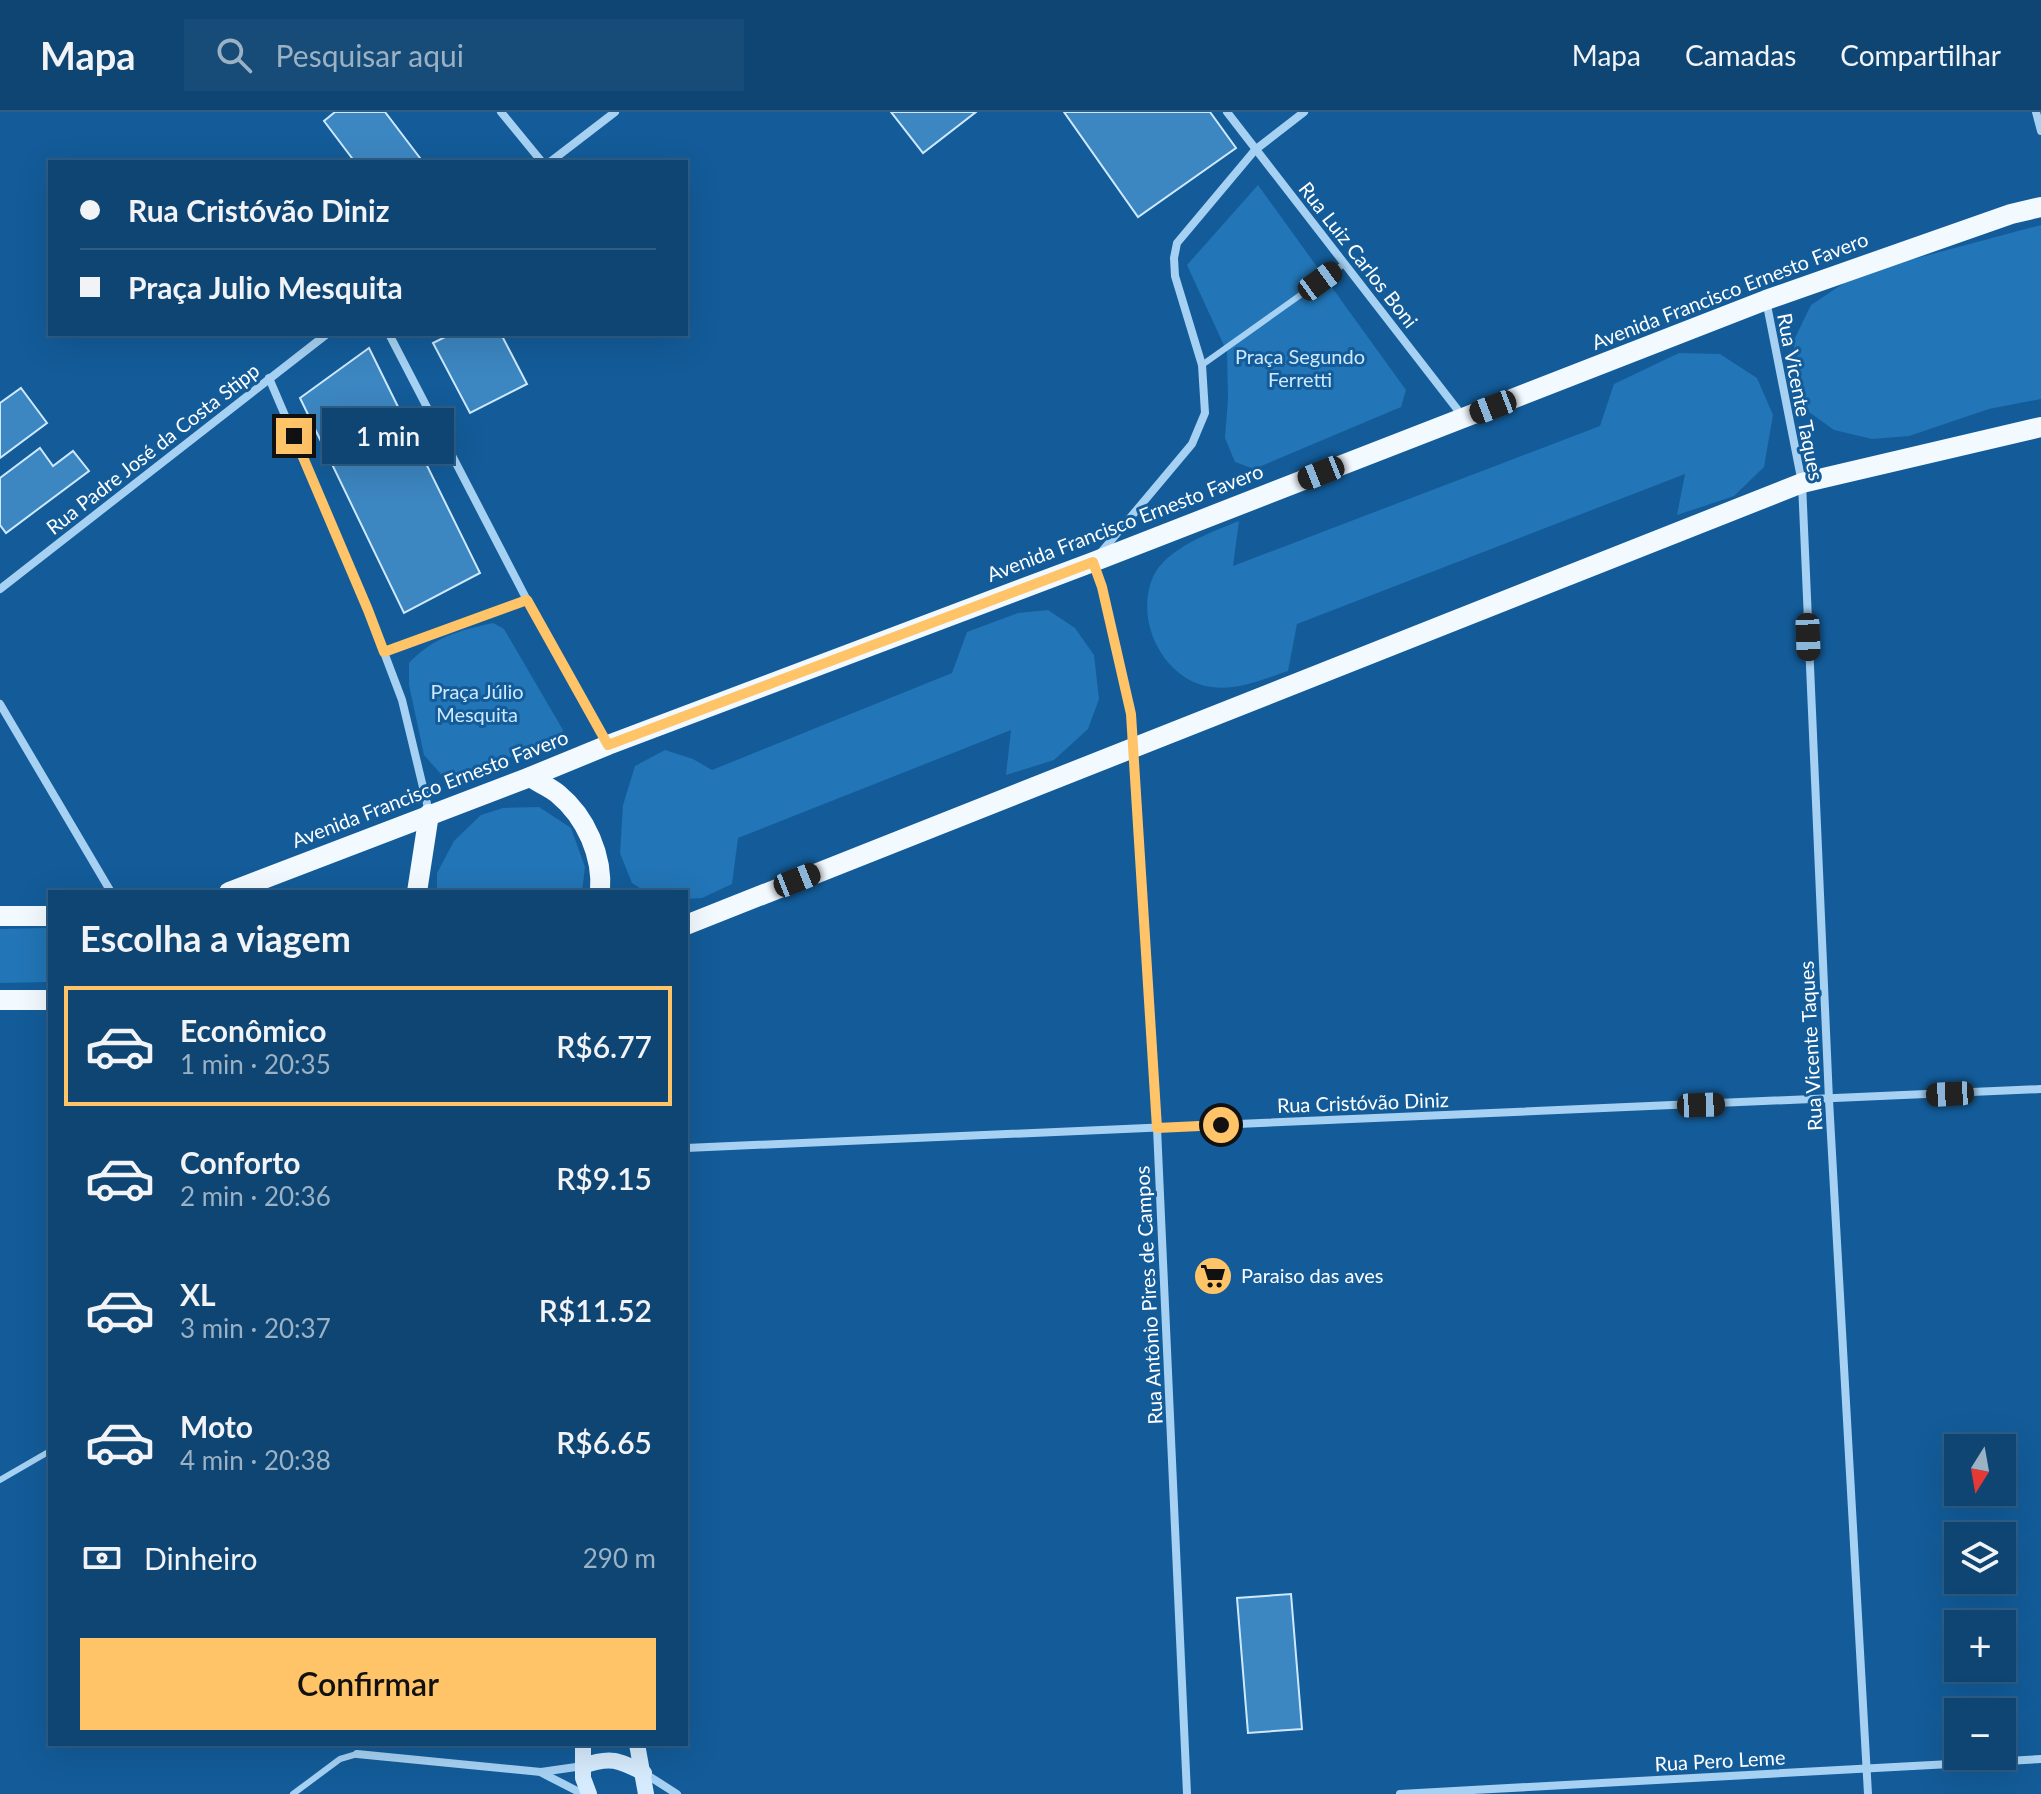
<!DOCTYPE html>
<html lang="pt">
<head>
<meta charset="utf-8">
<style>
  :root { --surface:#0e4573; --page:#174c78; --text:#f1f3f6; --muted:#9bb1c4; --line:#2e5d85; --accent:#ffc368 }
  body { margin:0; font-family:Lato,sans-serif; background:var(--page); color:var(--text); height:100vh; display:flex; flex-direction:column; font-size:30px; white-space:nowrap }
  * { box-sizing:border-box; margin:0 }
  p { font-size:26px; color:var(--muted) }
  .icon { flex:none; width:44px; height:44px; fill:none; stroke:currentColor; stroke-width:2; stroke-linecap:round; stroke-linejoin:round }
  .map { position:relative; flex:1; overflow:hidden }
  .drawer { position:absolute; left:48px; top:778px; width:640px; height:856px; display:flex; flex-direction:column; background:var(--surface); border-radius:0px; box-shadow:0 8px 32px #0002,0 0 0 2px var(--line) }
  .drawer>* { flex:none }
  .banner { position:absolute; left:48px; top:48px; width:640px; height:176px; border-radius:0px; box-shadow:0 8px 32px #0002,0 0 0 2px var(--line); display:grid; align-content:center; height:176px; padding:0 32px; background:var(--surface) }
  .needle { width:52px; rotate:191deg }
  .tools { position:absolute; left:1944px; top:1322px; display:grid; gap:16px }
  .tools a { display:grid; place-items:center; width:72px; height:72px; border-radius:0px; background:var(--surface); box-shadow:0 8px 32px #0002,0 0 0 2px var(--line); font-size:40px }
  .end { position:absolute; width:36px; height:36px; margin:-18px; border:10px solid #ffc368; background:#111; box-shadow:0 0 0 4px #111 }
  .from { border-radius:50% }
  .bubble { position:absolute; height:56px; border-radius:0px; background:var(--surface); box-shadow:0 8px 32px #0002,0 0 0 2px var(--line); font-size:26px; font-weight:600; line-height:56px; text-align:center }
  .car { position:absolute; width:24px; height:48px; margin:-24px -12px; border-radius:10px; box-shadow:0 0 6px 2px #0007; background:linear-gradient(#222 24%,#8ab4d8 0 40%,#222 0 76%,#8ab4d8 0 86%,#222 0) }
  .banner b { display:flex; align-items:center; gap:28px; height:76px; font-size:30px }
  .banner b+b { border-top:2px solid var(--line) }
  .banner i { width:20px; height:20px; background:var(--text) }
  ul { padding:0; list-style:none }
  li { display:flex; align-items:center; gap:24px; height:120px; margin:0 16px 12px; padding:0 16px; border:4px solid transparent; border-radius:0px }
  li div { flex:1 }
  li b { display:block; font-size:30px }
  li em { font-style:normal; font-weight:600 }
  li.active { border-color:var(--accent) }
  li>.icon { width:72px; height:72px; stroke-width:1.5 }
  h2 { padding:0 32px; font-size:36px; line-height:96px }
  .pay { display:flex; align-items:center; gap:20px; height:88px; padding:0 32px; font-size:30px }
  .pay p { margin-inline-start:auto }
  .action { display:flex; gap:16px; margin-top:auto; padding:16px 32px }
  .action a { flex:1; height:92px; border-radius:0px; background:var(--accent); color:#111; font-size:32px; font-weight:600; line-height:92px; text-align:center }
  header { display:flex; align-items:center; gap:48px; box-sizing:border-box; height:112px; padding:0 40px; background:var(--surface); border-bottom:2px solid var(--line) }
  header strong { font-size:38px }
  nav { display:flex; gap:44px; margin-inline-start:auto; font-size:28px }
  .search { width:560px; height:72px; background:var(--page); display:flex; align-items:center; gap:20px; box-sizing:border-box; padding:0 28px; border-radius:0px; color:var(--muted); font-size:30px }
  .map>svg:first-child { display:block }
  .green { fill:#2275b6 }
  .building { fill:#3c86c1; stroke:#cee9fd; stroke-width:2 }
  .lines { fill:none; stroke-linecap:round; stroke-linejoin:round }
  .lane { stroke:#a6d1f3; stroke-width:6 }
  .street { stroke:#a6d1f3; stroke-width:8 }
  .secondary { stroke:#d6ebfd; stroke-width:16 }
  .primary { stroke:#f2f9ff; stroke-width:20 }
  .route { stroke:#ffc368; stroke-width:10 }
  .labels { text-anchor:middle; stroke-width:6; stroke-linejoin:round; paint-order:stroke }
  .street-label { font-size:20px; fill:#fff; stroke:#135c99 }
  .park-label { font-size:20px; fill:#cee9fd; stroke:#135c99 }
  .poi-label { font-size:20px; fill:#fff; stroke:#135c99; text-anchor:start }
</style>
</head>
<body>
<header>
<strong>Mapa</strong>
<div class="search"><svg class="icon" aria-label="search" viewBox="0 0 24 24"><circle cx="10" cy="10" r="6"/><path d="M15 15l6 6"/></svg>Pesquisar aqui</div>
<nav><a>Mapa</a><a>Camadas</a><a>Compartilhar</a></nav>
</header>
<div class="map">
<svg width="2041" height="1682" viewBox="0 0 2041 1682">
  <rect width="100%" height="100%" fill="#135c99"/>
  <g class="green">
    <path d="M 1258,73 L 1406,278 L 1401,295 L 1254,357 L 1235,350 L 1225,326 L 1228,286 L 1227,240 L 1187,153 Z"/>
    <path d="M 2041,113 L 2041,287 L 1989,297 L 1909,324 L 1872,327 L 1834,318 L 1809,300 L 1795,263 L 1794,228 L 1811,193 L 1844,171 L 1891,153 Z"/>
    <path d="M 1679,241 L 1720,242 L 1757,266 L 1773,303 L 1764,355 L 1734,384 L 1677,403 L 1685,362 L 1297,512 L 1288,559 C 1264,567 1237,579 1211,575 C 1163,568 1134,508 1153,465 C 1166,436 1212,420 1239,409 L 1233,454 L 1600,314 L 1614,272 Z"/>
    <path d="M 1048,498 L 1075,516 L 1094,543 L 1099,587 L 1088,617 L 1054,648 L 1006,663 L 1011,618 L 738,726 L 732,772 L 702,786 L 686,787 L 686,780 L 646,780 L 632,771 L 620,741 L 623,693 L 635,654 L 665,638 L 693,647 L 712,658 L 952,561 L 967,520 L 1018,501 Z"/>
    <path d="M 493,511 L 504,517 L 563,618 L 560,627 L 447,669 L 424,643 L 409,573 L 409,551 C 432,526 460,518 493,511 Z"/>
    <path d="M 539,695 L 571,716 L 585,755 L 582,780 L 437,780 L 437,761 L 454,729 L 481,703 L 503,696 Z"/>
    <path d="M 50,816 L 50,870 L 0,871 L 0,817 Z"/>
  </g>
  <g class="building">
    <path d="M 335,0 L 385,0 L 423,50 L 355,50 L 324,9 Z"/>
    <path d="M 891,0 L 976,0 L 923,41 Z"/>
    <path d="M 1064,0 L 1210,0 L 1236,36 L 1138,105 Z"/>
    <path d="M 451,222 L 501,222 L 527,272 L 470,301 L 433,231 Z"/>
    <path d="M 369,236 L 480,461 L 404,501 L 300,286 Z"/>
    <path d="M 21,276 L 47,311 L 0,346 L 0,291 Z"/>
    <path d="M 40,336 L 53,354 L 73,339 L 89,359 L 6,421 L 0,413 L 0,366 Z"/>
    <path d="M 1291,1482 L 1302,1617 L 1248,1621 L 1237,1486 Z"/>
  </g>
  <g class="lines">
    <g class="lane">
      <path d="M 1202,253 L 1344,152"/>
      <path d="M 0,1368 L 50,1339"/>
      <path d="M 293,1682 L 340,1647 L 357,1642"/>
    </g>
    <g class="street">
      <path d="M 501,0 L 542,50"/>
      <path d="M 1227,0 L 1464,306"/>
      <path d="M 2036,0 L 2041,19"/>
      <path d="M 550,50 L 615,0"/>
      <path d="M 1766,188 L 1802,371 L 1829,988 L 1868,1682"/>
      <path d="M 389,222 L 527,488 L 607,632"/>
      <path d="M 269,266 L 368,498 L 402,588 L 429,700"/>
      <path d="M 0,477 L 327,222"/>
      <path d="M 384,540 L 527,488"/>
      <path d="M 0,592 L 111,780"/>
      <path d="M 686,1036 L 2041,977"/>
      <path d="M 357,1642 L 541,1660 L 583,1654"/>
      <path d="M 542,1661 L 583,1682"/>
      <path d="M 644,1661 L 677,1682"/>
      <path d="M 1187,1682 L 1157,1016 L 1131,602 L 1102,475 L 1093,450 L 1192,332 L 1205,301 L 1202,253 L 1175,164 L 1174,146 L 1177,131 L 1255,38 L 1304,0"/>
      <path d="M 1400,1682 L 2041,1647"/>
    </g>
    <g class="secondary">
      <path d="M 583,1632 L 583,1666 L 589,1682"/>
      <path d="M 637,1632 L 646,1682"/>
      <path d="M 583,1654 C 610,1644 619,1648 644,1661"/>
    </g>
    <g class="primary">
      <path d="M 530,665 C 539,671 550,675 558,682 C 586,705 603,744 600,780"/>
      <path d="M 229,780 L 530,665 L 608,633 L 1093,450 L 1766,188 L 2011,102 L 2041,95"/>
      <path d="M 417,780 L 429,702"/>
      <path d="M 0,804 L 50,804"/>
      <path d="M 686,813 L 1802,371 L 2041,315"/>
      <path d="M 0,888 L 50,888"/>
    </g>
  </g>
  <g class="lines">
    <path class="route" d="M 294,324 L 368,498 L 384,540 L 527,488 L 608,633 L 1093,450 L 1102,475 L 1131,602 L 1157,1016 L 1221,1013"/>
  </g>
  <defs>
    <symbol id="supermarket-disc" viewBox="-11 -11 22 22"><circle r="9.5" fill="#ffc368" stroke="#135c99"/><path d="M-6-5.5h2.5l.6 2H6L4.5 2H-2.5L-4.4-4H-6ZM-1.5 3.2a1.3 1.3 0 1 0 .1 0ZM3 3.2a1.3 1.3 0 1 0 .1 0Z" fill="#111"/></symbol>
  </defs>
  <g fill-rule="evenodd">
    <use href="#supermarket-disc" x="1191" y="1142" width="44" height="44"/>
  </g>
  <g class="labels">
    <g class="street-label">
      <text transform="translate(1358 143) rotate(52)" y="7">Rua Luiz Carlos Boni</text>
      <text transform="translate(1730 179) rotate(-21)" y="7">Avenida Francisco Ernesto Favero</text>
      <text transform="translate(1800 285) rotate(79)" y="7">Rua Vicente Taques</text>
      <text transform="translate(153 337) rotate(-38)" y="7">Rua Padre José da Costa Stipp</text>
      <text transform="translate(1125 411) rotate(-21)" y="7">Avenida Francisco Ernesto Favero</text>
      <text transform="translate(430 677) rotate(-21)" y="7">Avenida Francisco Ernesto Favero</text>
      <text transform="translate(1811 934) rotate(-93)" y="7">Rua Vicente Taques</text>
      <text transform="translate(1363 991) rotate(-2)" y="7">Rua Cristóvão Diniz</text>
      <text transform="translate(1149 1183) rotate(-93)" y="7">Rua Antônio Pires de Campos</text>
      <text transform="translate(1720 1649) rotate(-3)" y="7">Rua Pero Leme</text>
    </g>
    <g class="park-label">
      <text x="1300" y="252">Praça Segundo<tspan x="1300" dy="23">Ferretti</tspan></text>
      <text x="477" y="587">Praça Júlio<tspan x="477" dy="23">Mesquita</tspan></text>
    </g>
    <g class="poi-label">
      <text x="1241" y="1171">Paraiso das aves</text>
    </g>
  </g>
</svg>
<div class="tools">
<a><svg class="needle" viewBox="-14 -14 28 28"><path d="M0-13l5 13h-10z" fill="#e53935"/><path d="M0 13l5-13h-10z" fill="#9bb1c4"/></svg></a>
<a><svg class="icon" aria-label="layers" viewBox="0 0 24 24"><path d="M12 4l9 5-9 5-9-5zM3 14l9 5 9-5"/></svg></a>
<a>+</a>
<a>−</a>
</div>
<i class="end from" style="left:1221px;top:1013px"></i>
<i class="end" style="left:294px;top:324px"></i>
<div class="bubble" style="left:322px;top:296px;width:132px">1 min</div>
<i class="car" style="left:1320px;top:169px;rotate:54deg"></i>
<i class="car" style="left:1493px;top:295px;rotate:249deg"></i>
<i class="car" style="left:1321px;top:361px;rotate:248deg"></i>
<i class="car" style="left:1808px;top:525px;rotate:178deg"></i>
<i class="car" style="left:797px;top:768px;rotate:68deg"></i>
<i class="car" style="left:1950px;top:982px;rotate:267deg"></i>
<i class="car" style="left:1701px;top:993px;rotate:88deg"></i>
<div class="banner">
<b><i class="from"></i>Rua Cristóvão Diniz</b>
<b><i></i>Praça Julio Mesquita</b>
</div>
<section class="drawer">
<h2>Escolha a viagem</h2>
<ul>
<li class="active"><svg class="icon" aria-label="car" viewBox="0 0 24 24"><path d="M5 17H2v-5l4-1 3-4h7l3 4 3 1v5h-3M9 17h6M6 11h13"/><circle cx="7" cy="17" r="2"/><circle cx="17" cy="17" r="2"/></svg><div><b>Econômico</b><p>1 min · 20:35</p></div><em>R$6.77</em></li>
<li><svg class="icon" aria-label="car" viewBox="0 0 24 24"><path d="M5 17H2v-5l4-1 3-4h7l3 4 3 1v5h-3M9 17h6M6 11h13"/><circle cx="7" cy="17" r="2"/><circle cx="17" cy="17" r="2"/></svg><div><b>Conforto</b><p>2 min · 20:36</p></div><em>R$9.15</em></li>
<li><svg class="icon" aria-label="car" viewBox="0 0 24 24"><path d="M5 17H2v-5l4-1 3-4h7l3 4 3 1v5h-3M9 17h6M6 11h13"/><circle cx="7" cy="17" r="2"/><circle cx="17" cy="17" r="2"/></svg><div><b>XL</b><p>3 min · 20:37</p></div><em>R$11.52</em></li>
<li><svg class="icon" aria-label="car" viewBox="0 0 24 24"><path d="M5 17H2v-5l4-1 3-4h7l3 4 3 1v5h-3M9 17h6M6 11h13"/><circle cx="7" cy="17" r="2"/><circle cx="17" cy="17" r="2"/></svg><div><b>Moto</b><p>4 min · 20:38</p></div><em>R$6.65</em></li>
</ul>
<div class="pay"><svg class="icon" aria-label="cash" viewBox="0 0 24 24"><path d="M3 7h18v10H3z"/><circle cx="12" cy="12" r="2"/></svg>Dinheiro<p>290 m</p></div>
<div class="action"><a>Confirmar</a></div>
</section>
</div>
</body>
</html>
